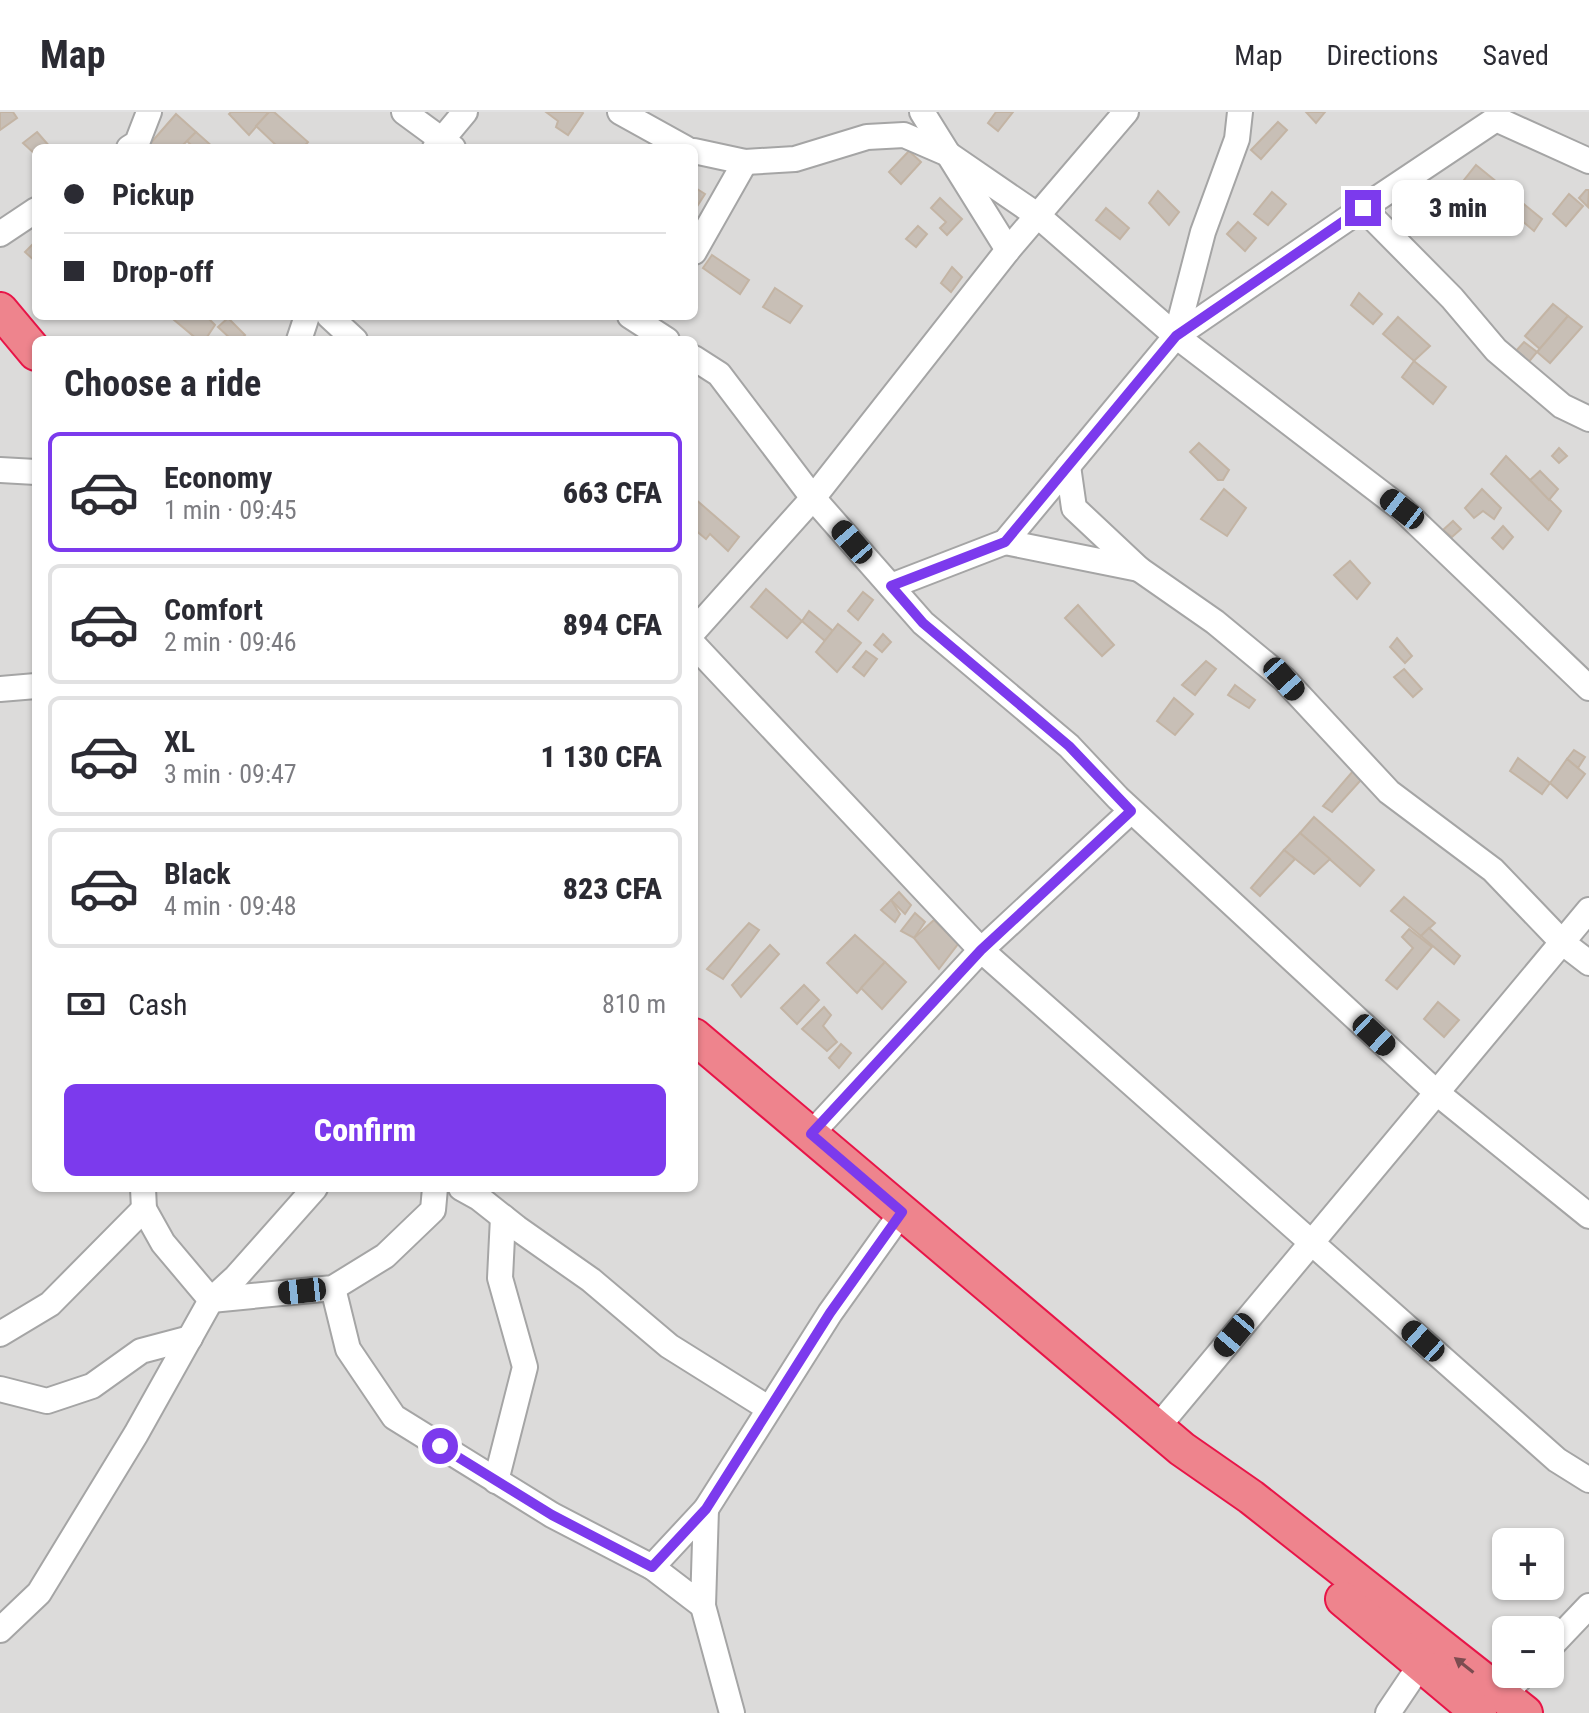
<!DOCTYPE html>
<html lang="en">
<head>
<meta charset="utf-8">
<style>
  :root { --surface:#fff; --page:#f2f2f3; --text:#2b2b33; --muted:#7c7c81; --line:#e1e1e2; --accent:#7c3aed }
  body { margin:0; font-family:"Roboto Condensed",sans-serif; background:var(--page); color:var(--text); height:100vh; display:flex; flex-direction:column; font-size:30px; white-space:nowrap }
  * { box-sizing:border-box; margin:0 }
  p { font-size:26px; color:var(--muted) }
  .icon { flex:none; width:44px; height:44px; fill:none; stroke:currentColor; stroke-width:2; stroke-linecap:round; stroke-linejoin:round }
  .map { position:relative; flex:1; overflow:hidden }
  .sheet { position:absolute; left:32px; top:224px; width:666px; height:856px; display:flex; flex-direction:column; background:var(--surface); border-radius:12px; box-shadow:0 2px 6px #0004 }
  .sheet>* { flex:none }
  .guide { position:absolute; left:32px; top:32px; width:666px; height:176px; border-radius:12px; box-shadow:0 2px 6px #0004; display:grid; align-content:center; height:176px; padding:0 32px; background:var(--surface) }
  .fabs { position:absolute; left:1492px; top:1416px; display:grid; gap:16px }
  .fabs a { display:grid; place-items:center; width:72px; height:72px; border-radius:12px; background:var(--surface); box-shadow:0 2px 6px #0004; font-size:40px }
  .end { position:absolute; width:36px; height:36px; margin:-18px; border:10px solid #7c3aed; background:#fff; box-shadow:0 0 0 4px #fff }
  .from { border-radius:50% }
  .bubble { position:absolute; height:56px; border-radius:12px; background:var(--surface); box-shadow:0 2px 6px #0004; font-size:26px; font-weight:800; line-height:56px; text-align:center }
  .car { position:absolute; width:24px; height:48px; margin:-24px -12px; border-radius:10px; box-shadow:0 0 6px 2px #0007; background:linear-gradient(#222 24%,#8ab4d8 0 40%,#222 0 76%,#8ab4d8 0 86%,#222 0) }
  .guide b { display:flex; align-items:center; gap:28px; height:76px; font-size:30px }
  .guide b+b { border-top:2px solid var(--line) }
  .guide i { width:20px; height:20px; background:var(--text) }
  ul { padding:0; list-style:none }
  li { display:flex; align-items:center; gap:24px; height:120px; margin:0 16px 12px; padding:0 16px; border:4px solid var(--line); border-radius:12px }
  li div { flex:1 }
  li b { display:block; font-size:30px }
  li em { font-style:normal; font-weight:800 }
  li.active { border-color:var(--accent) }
  li>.icon { width:72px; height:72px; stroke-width:1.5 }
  h2 { padding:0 32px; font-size:36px; line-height:96px }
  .pay { display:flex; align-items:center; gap:20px; height:88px; padding:0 32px; font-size:30px }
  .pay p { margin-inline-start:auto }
  .cta { display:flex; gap:16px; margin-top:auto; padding:16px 32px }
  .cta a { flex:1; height:92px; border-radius:12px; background:var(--accent); color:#fff; font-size:32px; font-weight:800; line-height:92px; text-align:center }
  header { display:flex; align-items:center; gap:48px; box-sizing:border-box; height:112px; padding:0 40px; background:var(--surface); border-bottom:2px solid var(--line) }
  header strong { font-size:38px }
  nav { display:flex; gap:44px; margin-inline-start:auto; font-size:28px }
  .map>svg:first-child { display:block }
  .residential { fill:#dcdbda; fill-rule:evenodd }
  .building { fill:#c8bfb6; stroke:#c3b4a4; stroke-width:2 }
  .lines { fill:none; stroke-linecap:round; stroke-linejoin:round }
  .minor-casing { stroke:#a5a5a5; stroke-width:28 }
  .highway-casing { stroke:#e81548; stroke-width:38 }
  .minor { stroke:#fff; stroke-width:24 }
  .highway { stroke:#ee848d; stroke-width:34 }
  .oneway { fill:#7c4c50 }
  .route { stroke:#7c3aed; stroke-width:10 }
</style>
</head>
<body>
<header>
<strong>Map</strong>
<nav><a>Map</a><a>Directions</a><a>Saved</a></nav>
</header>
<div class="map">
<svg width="1589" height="1601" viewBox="0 0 1589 1601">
  <rect width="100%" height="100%" fill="#f0ede3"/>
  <path class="residential" d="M 0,0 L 1589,0 L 1589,1601 L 0,1601 ZM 36,36 L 694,36 L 694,204 L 36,204 ZM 36,228 L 694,228 L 694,1076 L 36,1076 ZM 1506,1430 L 1550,1430 L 1550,1474 L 1506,1474 ZM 1506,1518 L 1550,1518 L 1550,1562 L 1506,1562 Z"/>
  <g class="building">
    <path d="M 0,0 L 13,0 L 17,6 L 0,18 Z"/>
    <path d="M 231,0 L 269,0 L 249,23 L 229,2 Z"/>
    <path d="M 269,0 L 274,0 L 308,30 L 303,36 L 279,36 L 256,14 Z"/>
    <path d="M 546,0 L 582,0 L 583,1 L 568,23 L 556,15 L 558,9 Z"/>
    <path d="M 996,0 L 1013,0 L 998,19 L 988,11 Z"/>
    <path d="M 1306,0 L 1325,0 L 1316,11 Z"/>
    <path d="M 176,2 L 196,20 L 180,36 L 152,36 L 149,33 Z"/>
    <path d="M 1278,10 L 1287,18 L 1261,47 L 1251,38 Z"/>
    <path d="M 37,20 L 51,36 L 36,36 L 36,43 L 23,31 Z"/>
    <path d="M 196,20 L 214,36 L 194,36 L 187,29 Z"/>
    <path d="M 909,39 L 921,50 L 901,72 L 889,60 Z"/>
    <path d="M 1476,53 L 1542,107 L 1534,119 L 1502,92 L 1495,101 L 1460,73 Z"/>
    <path d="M 694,75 L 705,82 L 694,99 Z"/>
    <path d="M 1586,78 L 1589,78 L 1588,95 L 1579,86 Z"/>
    <path d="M 1158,79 L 1179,100 L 1169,113 L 1149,91 Z"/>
    <path d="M 1272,80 L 1286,92 L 1268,113 L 1254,102 Z"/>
    <path d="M 1569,82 L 1583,94 L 1566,114 L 1553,102 Z"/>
    <path d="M 940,86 L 962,107 L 947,123 L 940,116 L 946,110 L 931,96 Z"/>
    <path d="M 1106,96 L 1129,116 L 1120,127 L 1096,108 Z"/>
    <path d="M 1238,110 L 1256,126 L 1245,139 L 1227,122 Z"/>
    <path d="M 918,114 L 927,122 L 916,135 L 906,127 Z"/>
    <path d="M 36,129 L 36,150 L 25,140 Z"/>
    <path d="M 712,143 L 749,168 L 740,182 L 703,156 Z"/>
    <path d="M 952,155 L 962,165 L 951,180 L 941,171 Z"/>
    <path d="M 775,176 L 802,194 L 790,211 L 763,195 Z"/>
    <path d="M 1359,181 L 1382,202 L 1373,212 L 1351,193 Z"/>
    <path d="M 1553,192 L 1568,204 L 1540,237 L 1525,224 Z"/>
    <path d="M 175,204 L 206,204 L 215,213 L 205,228 L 198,228 L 173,207 Z"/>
    <path d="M 1568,204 L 1582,215 L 1550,251 L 1537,240 Z"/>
    <path d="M 1398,205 L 1430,234 L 1414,249 L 1383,222 Z"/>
    <path d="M 228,206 L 245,223 L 240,228 L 232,228 L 218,215 Z"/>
    <path d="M 1524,230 L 1537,240 L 1527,252 L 1515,240 Z"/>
    <path d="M 1414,249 L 1446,275 L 1433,292 L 1402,265 Z"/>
    <path d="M 1199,331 L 1229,358 L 1223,368 L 1218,368 L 1190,340 Z"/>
    <path d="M 1559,336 L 1567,344 L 1559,351 L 1552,344 Z"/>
    <path d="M 1506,344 L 1561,399 L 1548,418 L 1491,362 Z"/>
    <path d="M 1540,359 L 1558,377 L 1549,388 L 1530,368 Z"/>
    <path d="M 1224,377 L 1246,396 L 1227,424 L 1201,407 Z"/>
    <path d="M 1482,377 L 1501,396 L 1494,407 L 1483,399 L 1474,406 L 1465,396 Z"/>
    <path d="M 694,386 L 739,425 L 728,439 L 710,422 L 706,427 L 694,417 Z"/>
    <path d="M 1453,409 L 1461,417 L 1452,425 L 1443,418 Z"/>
    <path d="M 1503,414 L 1513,425 L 1503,437 L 1492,426 Z"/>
    <path d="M 1350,449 L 1370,471 L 1357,487 L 1334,463 Z"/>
    <path d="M 766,477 L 802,509 L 787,526 L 751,495 Z"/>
    <path d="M 863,480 L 873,488 L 858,508 L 848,499 Z"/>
    <path d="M 1078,493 L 1114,533 L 1102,544 L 1065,506 Z"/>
    <path d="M 809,499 L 833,519 L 825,529 L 802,509 Z"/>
    <path d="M 838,512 L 861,531 L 837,560 L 816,540 Z"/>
    <path d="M 883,522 L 891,530 L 882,540 L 874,533 Z"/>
    <path d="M 1397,526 L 1412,544 L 1405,551 L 1390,535 Z"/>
    <path d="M 866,539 L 877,547 L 864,564 L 853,555 Z"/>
    <path d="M 1206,549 L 1216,557 L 1195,583 L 1182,573 Z"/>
    <path d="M 1404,557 L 1422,577 L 1413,585 L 1394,565 Z"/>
    <path d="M 1235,573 L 1255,588 L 1249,596 L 1228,583 Z"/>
    <path d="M 1174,586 L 1193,602 L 1175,623 L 1157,609 Z"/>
    <path d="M 1574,638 L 1585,645 L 1578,656 L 1567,647 Z"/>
    <path d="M 1518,646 L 1550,671 L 1542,682 L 1510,659 Z"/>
    <path d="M 1567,647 L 1585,662 L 1567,686 L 1550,671 Z"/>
    <path d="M 1353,659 L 1361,668 L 1332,700 L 1323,694 Z"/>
    <path d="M 1314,705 L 1374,758 L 1360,774 L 1300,721 Z"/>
    <path d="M 1300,721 L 1330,747 L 1314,762 L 1284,738 Z"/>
    <path d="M 1284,738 L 1295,747 L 1260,784 L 1251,776 Z"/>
    <path d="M 899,780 L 911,793 L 905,802 L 891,788 Z"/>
    <path d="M 1404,785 L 1435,811 L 1421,824 L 1391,799 Z"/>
    <path d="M 891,788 L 900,802 L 895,810 L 881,798 Z"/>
    <path d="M 915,801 L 925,810 L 914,826 L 901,819 Z"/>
    <path d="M 934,808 L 958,832 L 939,857 L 914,826 Z"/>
    <path d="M 749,811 L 759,818 L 723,867 L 707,857 Z"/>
    <path d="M 1429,816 L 1460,844 L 1454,852 L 1421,824 Z"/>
    <path d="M 1409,817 L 1432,835 L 1397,877 L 1386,868 L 1413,836 L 1402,825 Z"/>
    <path d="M 855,823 L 885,850 L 857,881 L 827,851 Z"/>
    <path d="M 770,833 L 779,842 L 741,885 L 732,873 Z"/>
    <path d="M 885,850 L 906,870 L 882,897 L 861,876 Z"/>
    <path d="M 804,873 L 819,888 L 797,912 L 781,896 Z"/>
    <path d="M 1438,890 L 1459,908 L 1444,925 L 1424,907 Z"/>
    <path d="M 824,895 L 831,903 L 823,914 L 837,930 L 827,939 L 802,917 Z"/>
    <path d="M 841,932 L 851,941 L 839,956 L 829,946 Z"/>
  </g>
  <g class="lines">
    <defs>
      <g id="minor">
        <path d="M 404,0 L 453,36"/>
        <path d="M 620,0 L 685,36"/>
        <path d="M 922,0 L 1008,138"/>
        <path d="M 129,36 L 137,31 L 149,0"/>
        <path d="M 435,36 L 465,0"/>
        <path d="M 694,39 L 745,50 L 795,47 L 867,25 L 904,23 L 948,42 L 1037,103 L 1176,224 L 1402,397 L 1589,576"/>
        <path d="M 1589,49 L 1496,7 L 1363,96 L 1452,186 L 1496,238 L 1562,294 L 1589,307"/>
        <path d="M 0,122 L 36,98"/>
        <path d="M 694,140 L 745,50"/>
        <path d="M 329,204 L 355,228"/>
        <path d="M 630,204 L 667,228"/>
        <path d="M 1176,224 L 1203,120 L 1237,27 L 1240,0"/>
        <path d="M 299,228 L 307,204"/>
        <path d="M 694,246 L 719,262 L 813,386 L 923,511 L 1069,634 L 1118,686 L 1437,981 L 1589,1104"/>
        <path d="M 1068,354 L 1074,396 L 1139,457 L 1215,510 L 1284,567 L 1389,680 L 1493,758 L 1563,831 L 1589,851"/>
        <path d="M 0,358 L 36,360"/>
        <path d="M 1005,430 L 1139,457"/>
        <path d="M 891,474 L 1005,430 L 1176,224 L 1363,96"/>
        <path d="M 694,519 L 813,386 L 1008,138 L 1126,0"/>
        <path d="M 694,533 L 981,838 L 1131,699"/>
        <path d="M 0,577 L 36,574"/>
        <path d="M 811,1022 L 981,838 L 1557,1348 L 1589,1368"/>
        <path d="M 143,1076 L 144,1097 L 163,1131 L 211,1188 L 333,1176 L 385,1144 L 433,1098 L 435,1076"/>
        <path d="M 461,1076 L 479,1086 L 517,1116 L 591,1168 L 669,1234 L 768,1296"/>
        <path d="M 333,1176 L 348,1237 L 394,1305 L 552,1403 L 652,1455 L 706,1397 L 830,1201 L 902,1100"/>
        <path d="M 0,1222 L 50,1192 L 144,1097"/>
        <path d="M 0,1277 L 47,1289 L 92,1274 L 141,1239 L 190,1226"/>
        <path d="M 1157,1316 L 1589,798"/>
        <path d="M 496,1369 L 525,1255 L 500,1166 L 503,1105"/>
        <path d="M 652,1455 L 703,1494 L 706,1397"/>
        <path d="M 703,1494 L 732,1601"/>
        <path d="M 0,1518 L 39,1481 L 136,1322 L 211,1188 L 236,1165 L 315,1076"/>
        <path d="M 1550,1535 L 1589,1494"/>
        <path d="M 1504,1584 L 1524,1562"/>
        <path d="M 1388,1601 L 1421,1552"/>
      </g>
      <g id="highway">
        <path d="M 0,198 L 36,241"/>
        <path d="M 694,924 L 1182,1337 L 1251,1385 L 1525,1601"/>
        <path d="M 1343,1487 L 1479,1601"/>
      </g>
    </defs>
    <use href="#minor" class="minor-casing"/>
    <use href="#highway" class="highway-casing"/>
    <use href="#minor" class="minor"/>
    <use href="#highway" class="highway"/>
  </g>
  <defs><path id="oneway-solid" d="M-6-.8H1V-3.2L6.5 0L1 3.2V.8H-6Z" transform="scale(2)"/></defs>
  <use class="oneway" href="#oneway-solid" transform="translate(1464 1553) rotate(-142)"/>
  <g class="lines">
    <path class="route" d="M 440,1334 L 552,1403 L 652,1455 L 706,1397 L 830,1201 L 902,1100 L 811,1022 L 981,838 L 1131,699 L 1069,634 L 923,511 L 891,474 L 1005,430 L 1176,224 L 1363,96"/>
  </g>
</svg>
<div class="fabs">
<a>+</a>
<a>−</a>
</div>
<i class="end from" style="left:440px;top:1334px"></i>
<i class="end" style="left:1363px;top:96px"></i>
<div class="bubble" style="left:1392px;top:68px;width:132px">3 min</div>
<i class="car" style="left:1402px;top:397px;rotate:308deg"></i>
<i class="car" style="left:852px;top:430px;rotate:319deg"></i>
<i class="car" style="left:1284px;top:567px;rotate:138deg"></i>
<i class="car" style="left:1374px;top:923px;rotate:133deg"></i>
<i class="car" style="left:302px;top:1179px;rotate:264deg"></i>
<i class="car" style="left:1234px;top:1223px;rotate:220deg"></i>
<i class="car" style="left:1423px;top:1229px;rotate:312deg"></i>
<div class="guide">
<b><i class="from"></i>Pickup</b>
<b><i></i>Drop-off</b>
</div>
<section class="sheet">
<h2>Choose a ride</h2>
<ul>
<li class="active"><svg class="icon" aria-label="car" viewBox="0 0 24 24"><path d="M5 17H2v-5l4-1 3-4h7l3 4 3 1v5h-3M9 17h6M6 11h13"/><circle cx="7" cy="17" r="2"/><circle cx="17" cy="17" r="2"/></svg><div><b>Economy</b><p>1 min · 09:45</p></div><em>663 CFA</em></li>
<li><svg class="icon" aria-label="car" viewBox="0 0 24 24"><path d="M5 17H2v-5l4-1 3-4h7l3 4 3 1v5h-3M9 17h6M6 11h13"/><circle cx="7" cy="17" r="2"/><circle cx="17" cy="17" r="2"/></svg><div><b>Comfort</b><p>2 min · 09:46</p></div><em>894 CFA</em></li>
<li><svg class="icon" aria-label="car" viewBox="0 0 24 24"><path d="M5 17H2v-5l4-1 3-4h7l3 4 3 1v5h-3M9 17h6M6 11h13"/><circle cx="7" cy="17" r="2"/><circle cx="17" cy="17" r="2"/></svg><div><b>XL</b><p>3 min · 09:47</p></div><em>1 130 CFA</em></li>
<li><svg class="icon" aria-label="car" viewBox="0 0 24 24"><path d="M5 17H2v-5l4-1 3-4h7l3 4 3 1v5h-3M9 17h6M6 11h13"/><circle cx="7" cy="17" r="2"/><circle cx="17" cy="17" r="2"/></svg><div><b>Black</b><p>4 min · 09:48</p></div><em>823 CFA</em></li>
</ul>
<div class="pay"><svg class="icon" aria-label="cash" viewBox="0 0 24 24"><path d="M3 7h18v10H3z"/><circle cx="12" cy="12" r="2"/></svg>Cash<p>810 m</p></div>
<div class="cta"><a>Confirm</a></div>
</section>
</div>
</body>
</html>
